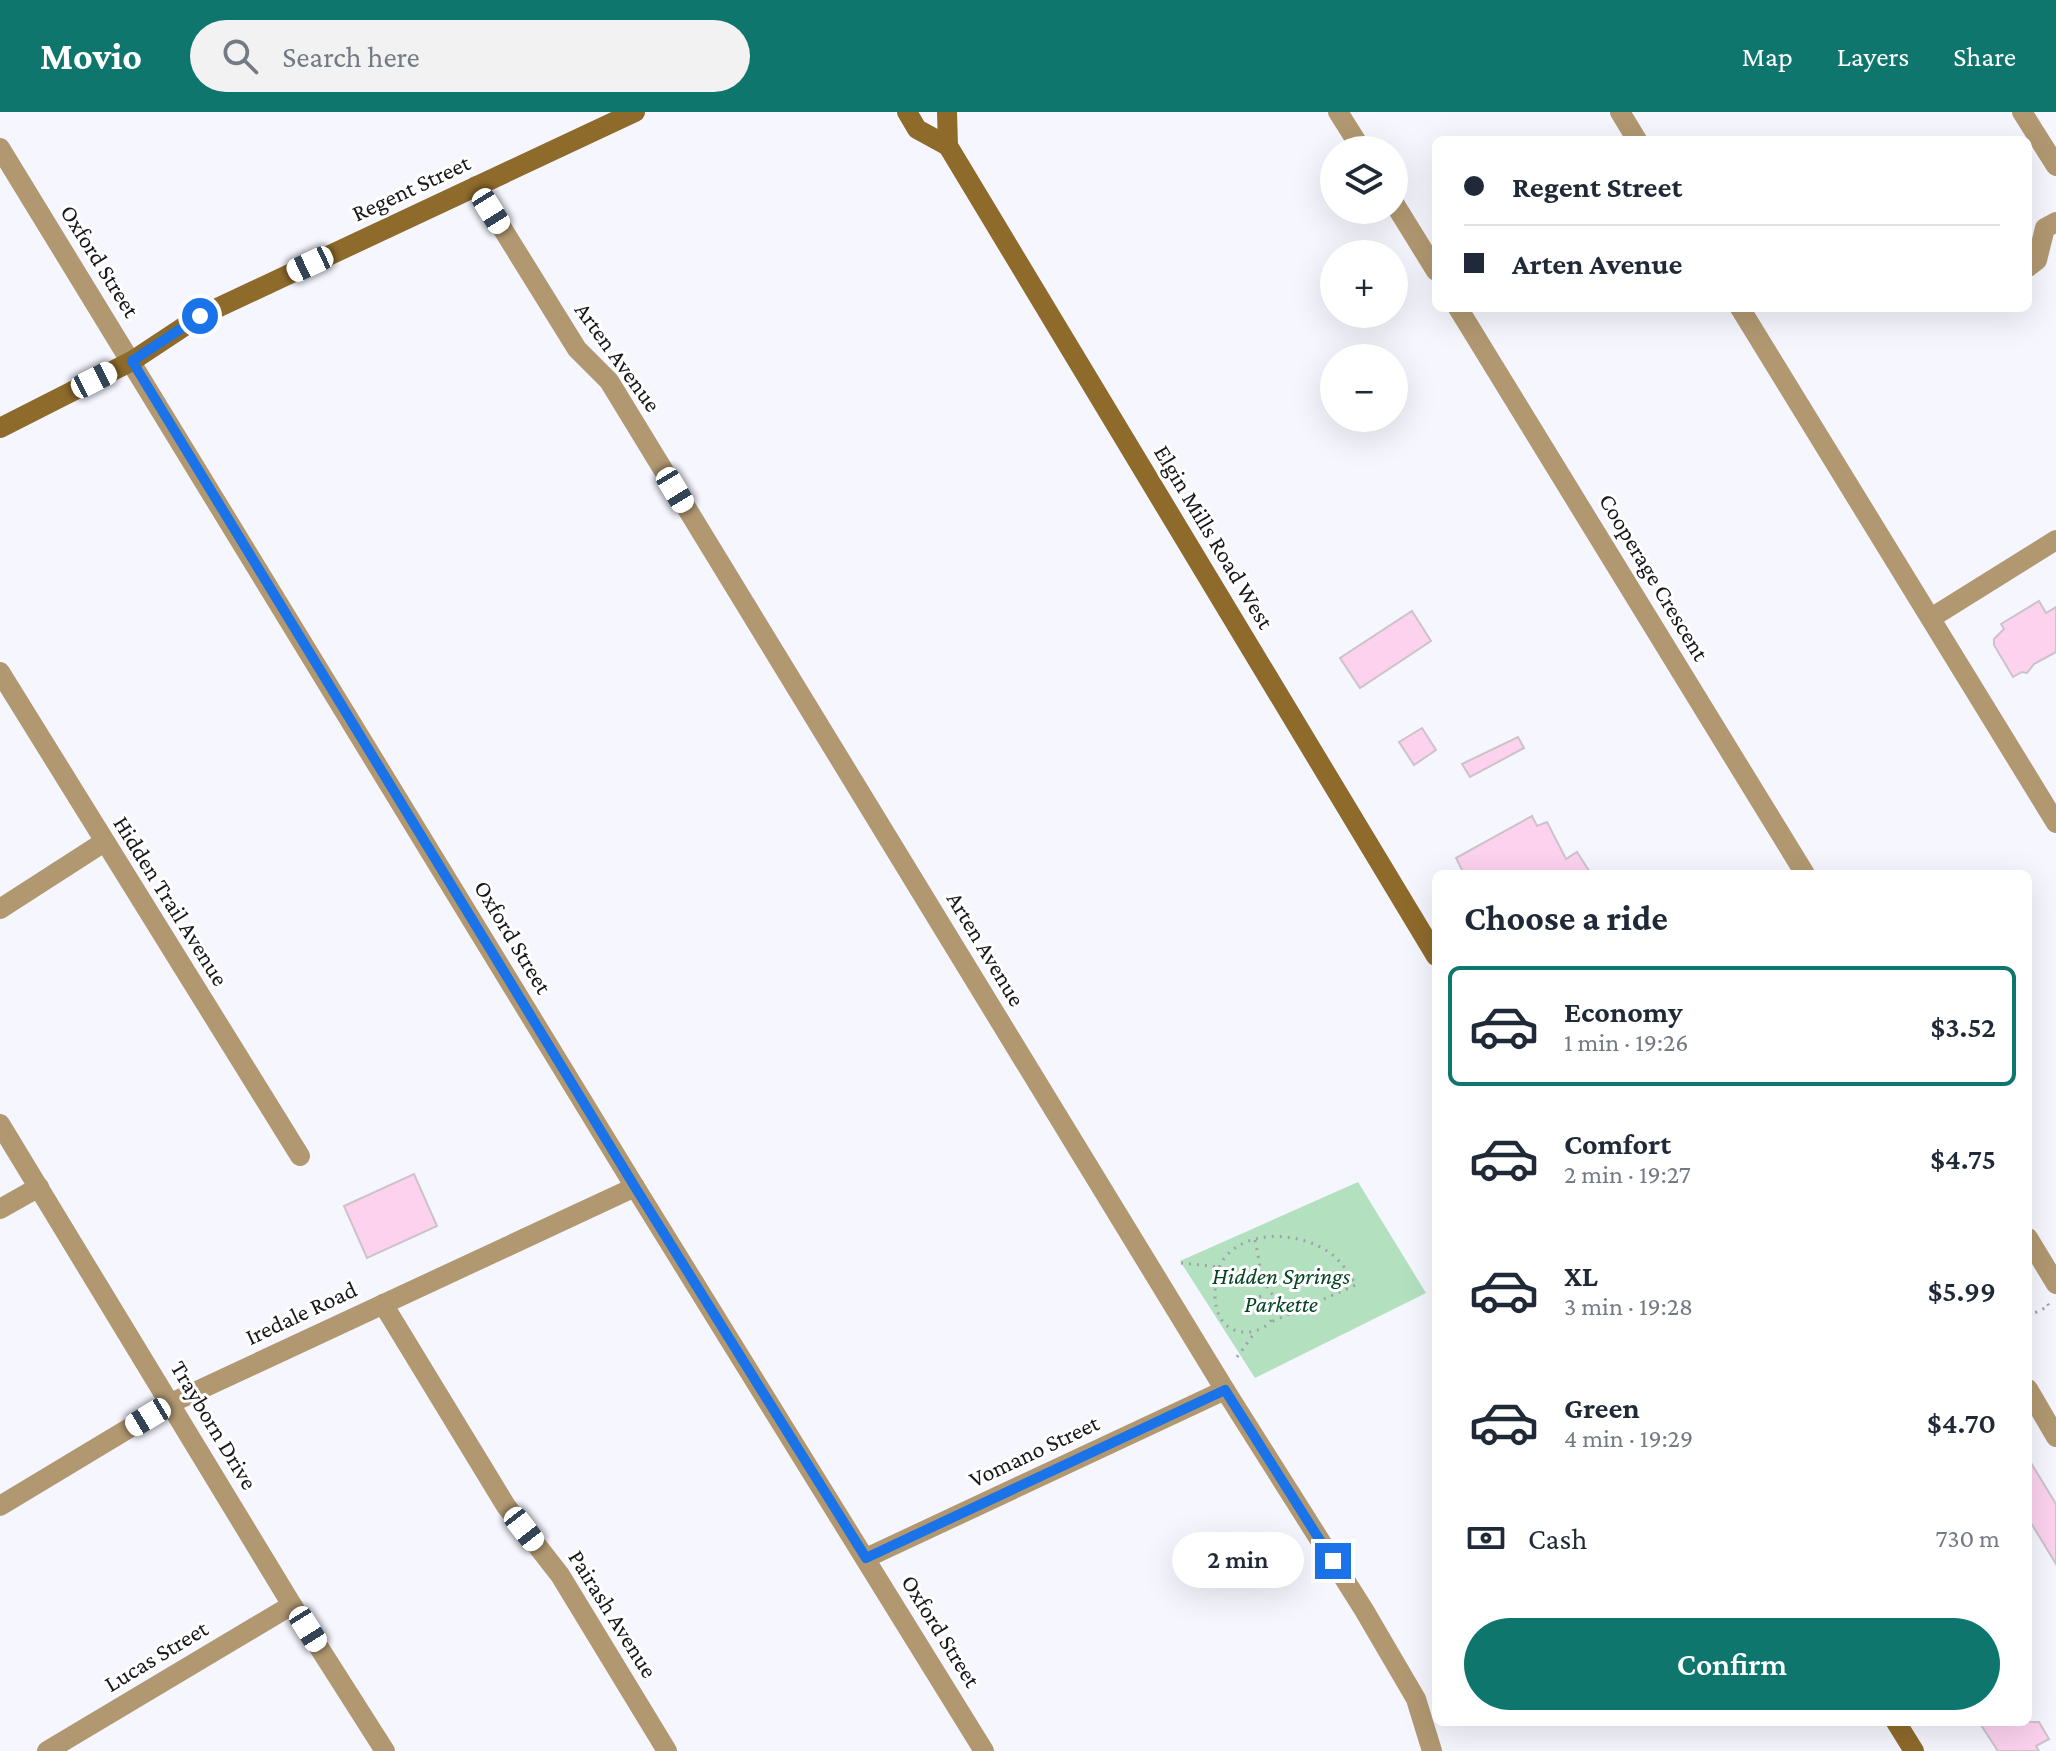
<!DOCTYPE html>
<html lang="en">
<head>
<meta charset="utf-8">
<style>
  :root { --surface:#fff; --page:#f2f2f3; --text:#1f2937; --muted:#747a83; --line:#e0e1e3; --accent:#0f766e }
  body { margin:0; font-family:"Crimson Pro",serif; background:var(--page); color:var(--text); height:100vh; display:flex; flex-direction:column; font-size:30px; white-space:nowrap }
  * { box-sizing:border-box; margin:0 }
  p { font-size:26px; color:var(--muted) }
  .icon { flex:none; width:44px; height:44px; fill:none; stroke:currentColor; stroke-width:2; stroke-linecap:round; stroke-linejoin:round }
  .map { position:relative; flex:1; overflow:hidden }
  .sheet { position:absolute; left:1432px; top:758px; width:600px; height:856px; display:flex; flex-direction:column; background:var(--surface); border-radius:12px; box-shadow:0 8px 32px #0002 }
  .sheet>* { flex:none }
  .top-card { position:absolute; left:1432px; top:24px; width:600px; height:176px; border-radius:12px; box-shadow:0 8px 32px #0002; display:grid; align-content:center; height:176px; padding:0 32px; background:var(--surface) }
  .tools { position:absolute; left:1320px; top:24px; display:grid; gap:16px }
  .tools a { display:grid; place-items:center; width:88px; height:88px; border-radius:50%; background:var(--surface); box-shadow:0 8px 32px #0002; font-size:40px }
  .end { position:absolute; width:36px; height:36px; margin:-18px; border:10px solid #1a73e8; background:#fff; box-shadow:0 0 0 4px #fff }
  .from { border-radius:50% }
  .bubble { position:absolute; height:56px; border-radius:28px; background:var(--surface); box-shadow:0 8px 32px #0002; font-size:26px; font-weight:600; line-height:56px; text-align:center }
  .car { position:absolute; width:24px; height:48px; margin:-24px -12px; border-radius:10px; box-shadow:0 0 6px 2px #0007; background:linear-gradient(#fff 24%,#345 0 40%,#fff 0 76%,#345 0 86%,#fff 0) }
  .top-card b { display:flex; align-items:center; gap:28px; height:76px; font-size:30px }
  .top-card b+b { border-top:2px solid var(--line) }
  .top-card i { width:20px; height:20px; background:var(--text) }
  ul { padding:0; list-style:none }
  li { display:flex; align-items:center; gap:24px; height:120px; margin:0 16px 12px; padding:0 16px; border:4px solid transparent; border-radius:12px }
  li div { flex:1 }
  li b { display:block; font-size:30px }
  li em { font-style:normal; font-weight:600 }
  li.current { border-color:var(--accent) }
  li>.icon { width:72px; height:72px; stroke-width:1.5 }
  h2 { padding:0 32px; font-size:36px; line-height:96px }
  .pay { display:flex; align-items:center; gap:20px; height:88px; padding:0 32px; font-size:30px }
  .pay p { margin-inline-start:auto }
  .primary-button { display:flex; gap:16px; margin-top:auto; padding:16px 32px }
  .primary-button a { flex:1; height:92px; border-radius:48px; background:var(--accent); color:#fff; font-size:32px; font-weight:600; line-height:92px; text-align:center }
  header { display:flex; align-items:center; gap:48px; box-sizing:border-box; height:112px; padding:0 40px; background:var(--accent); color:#fff }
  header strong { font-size:38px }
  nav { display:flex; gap:44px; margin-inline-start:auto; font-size:28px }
  .search { width:560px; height:72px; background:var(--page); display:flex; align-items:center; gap:20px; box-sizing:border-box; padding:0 28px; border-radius:44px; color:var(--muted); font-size:30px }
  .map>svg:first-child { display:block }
  .green { fill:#b3e1c0 }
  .building { fill:#fcd2ef; stroke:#cdc3c9; stroke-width:2 }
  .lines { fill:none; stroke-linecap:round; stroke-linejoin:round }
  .path { stroke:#a1a1a7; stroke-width:3; stroke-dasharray:2 6; stroke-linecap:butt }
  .street { stroke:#b19871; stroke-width:20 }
  .secondary { stroke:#8e6a2b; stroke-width:20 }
  .route { stroke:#1a73e8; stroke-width:10 }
  .labels { text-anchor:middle; stroke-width:6; stroke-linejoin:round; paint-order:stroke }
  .street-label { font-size:24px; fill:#18181b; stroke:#fff }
  .park-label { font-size:24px; font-style:italic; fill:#044422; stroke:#fff }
</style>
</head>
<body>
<header>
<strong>Movio</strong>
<div class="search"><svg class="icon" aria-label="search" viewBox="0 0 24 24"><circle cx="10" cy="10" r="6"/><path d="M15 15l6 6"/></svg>Search here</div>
<nav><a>Map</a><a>Layers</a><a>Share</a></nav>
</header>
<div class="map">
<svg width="2056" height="1639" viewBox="0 0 2056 1639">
  <rect width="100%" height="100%" fill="#f5f6fe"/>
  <path class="green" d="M 1358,1070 L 1426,1181 L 1255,1266 L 1180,1149 Z"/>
  <g class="building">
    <path d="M 2039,489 L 2046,501 L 2056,495 L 2056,540 L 2034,552 L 2027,561 L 2022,560 L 2013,565 L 1994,533 L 1994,527 L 2004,517 L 2001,512 Z"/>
    <path d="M 1412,499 L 1431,529 L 1360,576 L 1340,546 Z"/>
    <path d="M 1422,616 L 1436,638 L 1414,653 L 1399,630 Z"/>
    <path d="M 1518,625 L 1524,636 L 1470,665 L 1462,652 Z"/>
    <path d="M 1532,704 L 1537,714 L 1547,710 L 1566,747 L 1577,740 L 1591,762 L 1464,762 L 1456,746 Z"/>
    <path d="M 414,1062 L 437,1114 L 367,1146 L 344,1094 Z"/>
    <path d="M 2028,1346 L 2056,1392 L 2056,1452 L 2028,1406 Z"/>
    <path d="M 1979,1610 L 2039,1610 L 2049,1627 L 2036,1634 L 2039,1639 L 1998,1639 Z"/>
  </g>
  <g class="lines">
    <g class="path">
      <path d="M 1255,1128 C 1263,1166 1259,1176 1293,1200"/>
      <path d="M 1181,1151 L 1220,1155"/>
      <path d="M 1260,1194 L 1255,1197 L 1251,1193 L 1255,1186 L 1262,1184 C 1305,1211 1218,1249 1215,1185 C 1215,1170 1216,1156 1226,1144 C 1252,1115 1306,1121 1334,1144 C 1343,1152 1350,1163 1356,1173 L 1271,1210"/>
      <path d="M 2028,1204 L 2049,1194 L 2046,1189"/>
      <path d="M 1237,1245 L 1256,1219"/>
    </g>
    <g class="street">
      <path d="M 1338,0 L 1362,38"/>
      <path d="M 1620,0 L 1637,28"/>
      <path d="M 2022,0 L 2056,54"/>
      <path d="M 0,36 L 635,1075 L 984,1639"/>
      <path d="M 476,74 L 577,237 L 609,269 L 1225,1278 L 1364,1498 L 1416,1587 L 1432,1639"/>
      <path d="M 1394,91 L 1436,159"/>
      <path d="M 2028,155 L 2037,148 L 2045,116 L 2056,110"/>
      <path d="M 1458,196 L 1805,762"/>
      <path d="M 1740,196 L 2056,711"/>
      <path d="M 1931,506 L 2056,428"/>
      <path d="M 0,560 L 300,1044"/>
      <path d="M 0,797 L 104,730"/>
      <path d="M 0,1012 L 292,1493 L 385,1639"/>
      <path d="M 0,1097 L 39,1075"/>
      <path d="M 2028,1126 L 2056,1172"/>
      <path d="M 383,1192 L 506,1394 L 560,1463 L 667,1639"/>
      <path d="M 2028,1277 L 2056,1325"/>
      <path d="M 0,1394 L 171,1291 L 635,1075"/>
      <path d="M 866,1446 L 1225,1278"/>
      <path d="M 47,1639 L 292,1493"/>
    </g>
    <g class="secondary">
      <path d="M 907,0 L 917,17 L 948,34"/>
      <path d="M 947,0 L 948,34 L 1436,844"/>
      <path d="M 0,316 L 132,249 L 200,204 L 635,0"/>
      <path d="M 1896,1610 L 1914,1639"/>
    </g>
  </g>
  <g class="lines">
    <path class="route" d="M 200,204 L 132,249 L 635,1075 L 866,1446 L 1225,1278 L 1333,1449"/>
  </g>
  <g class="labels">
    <g class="street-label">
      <text transform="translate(411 76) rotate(-25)" y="8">Regent Street</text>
      <text transform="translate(100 149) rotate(58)" y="8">Oxford Street</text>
      <text transform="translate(618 245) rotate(54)" y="8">Arten Avenue</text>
      <text transform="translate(1214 425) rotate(59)" y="8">Elgin Mills Road West</text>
      <text transform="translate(1654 465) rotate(59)" y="8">Cooperage Crescent</text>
      <text transform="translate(171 789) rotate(58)" y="8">Hidden Trail Avenue</text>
      <text transform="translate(513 825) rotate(59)" y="8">Oxford Street</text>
      <text transform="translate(986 837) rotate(59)" y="8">Arten Avenue</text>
      <text transform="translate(301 1201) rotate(-25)" y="8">Iredale Road</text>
      <text transform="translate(214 1313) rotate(59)" y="8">Trayborn Drive</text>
      <text transform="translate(1034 1339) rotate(-25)" y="8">Vomano Street</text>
      <text transform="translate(613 1502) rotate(58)" y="8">Pairash Avenue</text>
      <text transform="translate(941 1519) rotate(58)" y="8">Oxford Street</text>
      <text transform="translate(156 1544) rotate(-31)" y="8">Lucas Street</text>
    </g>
    <g class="park-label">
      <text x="1281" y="1172">Hidden Springs<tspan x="1281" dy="28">Parkette</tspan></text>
    </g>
  </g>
</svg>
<div class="tools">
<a><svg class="icon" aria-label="layers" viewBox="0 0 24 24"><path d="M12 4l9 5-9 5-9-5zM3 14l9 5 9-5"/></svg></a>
<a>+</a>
<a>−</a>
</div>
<i class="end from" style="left:200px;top:204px"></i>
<i class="end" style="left:1333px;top:1449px"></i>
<div class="bubble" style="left:1172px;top:1420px;width:132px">2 min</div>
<i class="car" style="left:491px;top:99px;rotate:148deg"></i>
<i class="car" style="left:310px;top:152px;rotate:245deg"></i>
<i class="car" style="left:94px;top:268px;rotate:63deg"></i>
<i class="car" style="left:675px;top:378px;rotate:149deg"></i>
<i class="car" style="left:148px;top:1305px;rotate:239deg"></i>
<i class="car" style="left:524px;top:1417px;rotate:142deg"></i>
<i class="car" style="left:308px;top:1517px;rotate:148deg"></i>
<div class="top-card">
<b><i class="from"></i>Regent Street</b>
<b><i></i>Arten Avenue</b>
</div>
<section class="sheet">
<h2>Choose a ride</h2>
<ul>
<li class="current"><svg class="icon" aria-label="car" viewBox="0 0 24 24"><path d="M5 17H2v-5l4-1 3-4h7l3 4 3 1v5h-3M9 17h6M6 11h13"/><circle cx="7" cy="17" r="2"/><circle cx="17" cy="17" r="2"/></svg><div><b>Economy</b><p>1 min · 19:26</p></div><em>$3.52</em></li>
<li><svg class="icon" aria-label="car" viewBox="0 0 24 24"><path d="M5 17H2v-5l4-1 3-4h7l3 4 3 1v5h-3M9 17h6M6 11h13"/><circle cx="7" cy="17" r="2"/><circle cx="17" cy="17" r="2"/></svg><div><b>Comfort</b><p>2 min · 19:27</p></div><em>$4.75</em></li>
<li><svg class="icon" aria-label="car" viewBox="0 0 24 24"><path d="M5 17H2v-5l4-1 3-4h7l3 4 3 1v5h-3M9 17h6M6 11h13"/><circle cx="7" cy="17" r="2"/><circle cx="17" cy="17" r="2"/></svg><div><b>XL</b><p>3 min · 19:28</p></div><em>$5.99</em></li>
<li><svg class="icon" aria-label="car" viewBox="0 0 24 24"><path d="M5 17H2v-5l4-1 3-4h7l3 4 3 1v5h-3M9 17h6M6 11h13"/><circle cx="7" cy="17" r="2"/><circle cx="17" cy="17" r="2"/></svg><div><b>Green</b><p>4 min · 19:29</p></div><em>$4.70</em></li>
</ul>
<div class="pay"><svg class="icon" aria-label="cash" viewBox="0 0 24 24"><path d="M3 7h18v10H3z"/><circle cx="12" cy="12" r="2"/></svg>Cash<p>730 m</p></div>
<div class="primary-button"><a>Confirm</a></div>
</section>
</div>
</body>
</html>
